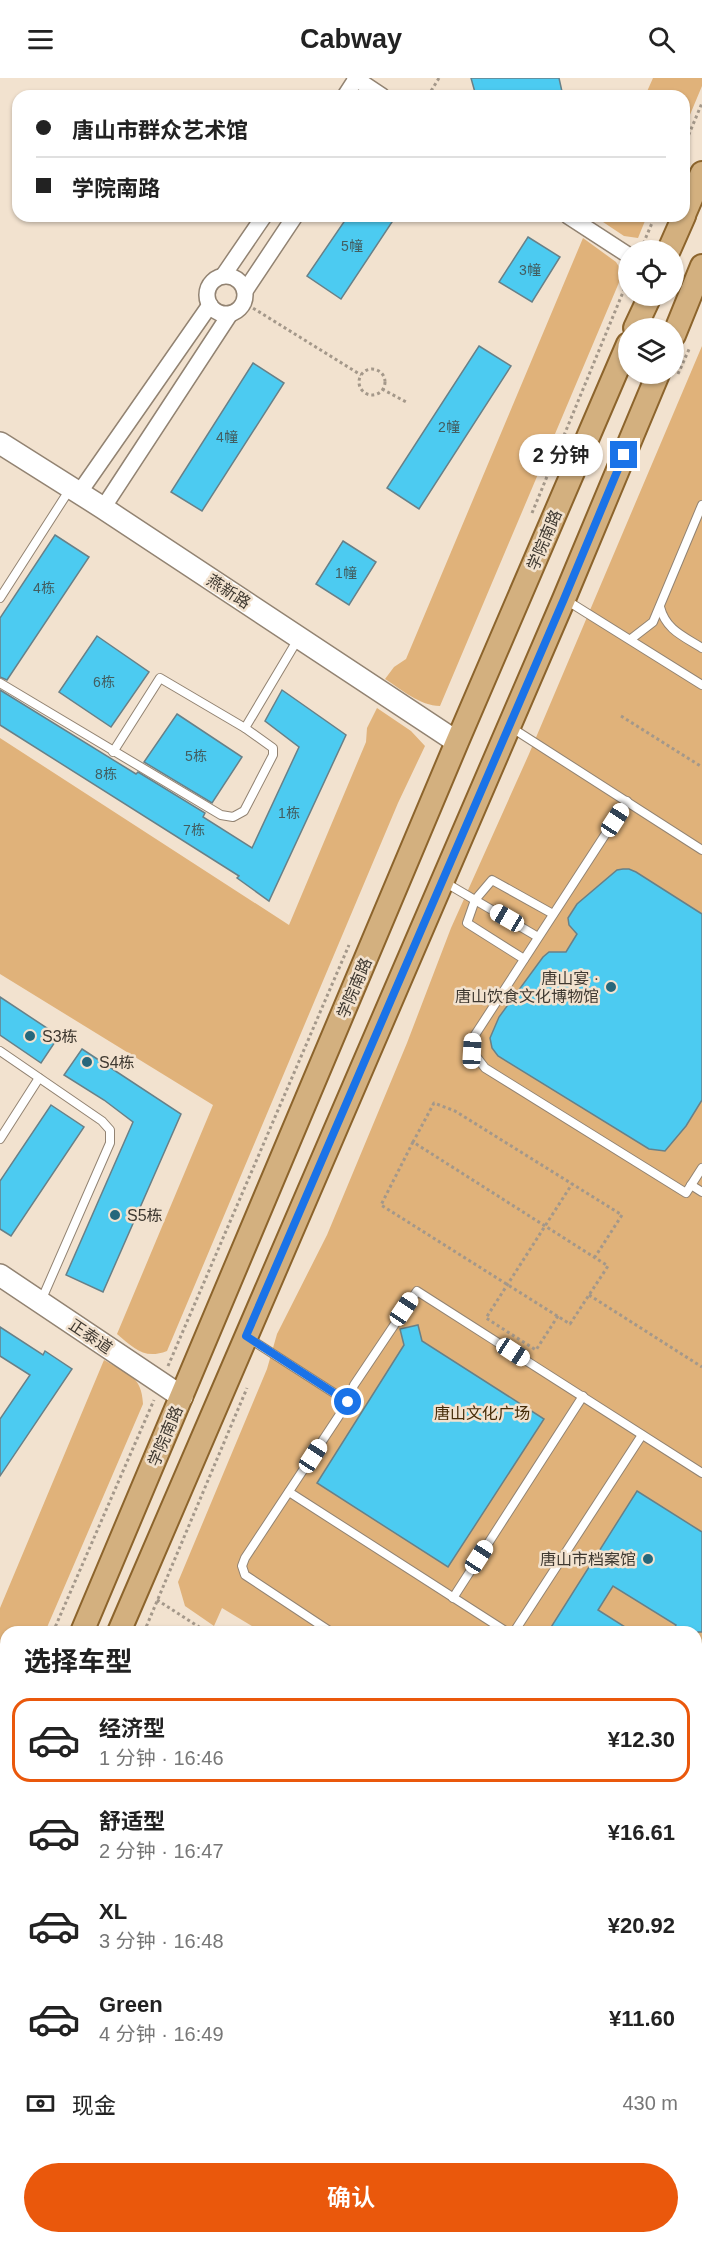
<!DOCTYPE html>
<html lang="zh">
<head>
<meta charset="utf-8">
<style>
  :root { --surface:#fff; --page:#f6f6f6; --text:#222; --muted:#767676; --line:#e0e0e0; --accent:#ea580c }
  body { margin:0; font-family:Arial,"Noto Sans SC",sans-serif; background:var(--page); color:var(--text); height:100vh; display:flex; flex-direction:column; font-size:22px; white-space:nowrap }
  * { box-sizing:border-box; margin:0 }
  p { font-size:20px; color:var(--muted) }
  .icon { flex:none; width:33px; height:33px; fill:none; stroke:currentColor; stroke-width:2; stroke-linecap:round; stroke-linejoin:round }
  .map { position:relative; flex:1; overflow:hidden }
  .panel { position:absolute; left:0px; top:1548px; width:702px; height:618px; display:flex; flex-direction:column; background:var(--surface); border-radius:18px 18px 0 0; box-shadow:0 2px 4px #0004 }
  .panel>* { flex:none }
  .hud { position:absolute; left:12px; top:12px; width:678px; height:132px; border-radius:18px; box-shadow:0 2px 4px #0004; display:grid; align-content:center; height:132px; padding:0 24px; background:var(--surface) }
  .tools { position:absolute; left:618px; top:162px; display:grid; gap:12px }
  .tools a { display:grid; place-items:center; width:66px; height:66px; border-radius:50%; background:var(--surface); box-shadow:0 2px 4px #0004; font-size:30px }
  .end { position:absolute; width:27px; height:27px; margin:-14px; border:8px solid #1a73e8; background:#fff; box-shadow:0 0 0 3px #fff }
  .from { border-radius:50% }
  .bubble { position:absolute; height:42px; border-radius:21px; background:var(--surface); box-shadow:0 2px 4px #0004; font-size:20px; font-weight:600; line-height:42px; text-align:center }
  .car { position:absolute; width:18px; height:36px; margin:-18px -9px; border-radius:8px; box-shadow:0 0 4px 2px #0007; background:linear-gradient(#fff 24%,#345 0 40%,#fff 0 76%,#345 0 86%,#fff 0) }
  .hud b { display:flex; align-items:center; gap:21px; height:57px; font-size:22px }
  .hud b+b { border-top:2px solid var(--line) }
  .hud i { width:15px; height:15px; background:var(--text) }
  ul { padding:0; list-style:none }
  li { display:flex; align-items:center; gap:18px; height:84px; margin:0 12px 9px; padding:0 12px; border:3px solid transparent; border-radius:18px }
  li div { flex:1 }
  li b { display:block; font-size:22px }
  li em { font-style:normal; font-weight:600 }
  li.on { border-color:var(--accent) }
  li>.icon { width:54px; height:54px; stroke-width:1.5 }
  h2 { padding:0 24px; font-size:27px; line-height:72px }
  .pay { display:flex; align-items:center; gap:15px; height:66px; padding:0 24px; font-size:22px }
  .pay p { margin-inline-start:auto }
  .cta { display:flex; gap:12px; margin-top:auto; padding:12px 24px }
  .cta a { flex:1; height:69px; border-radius:36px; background:var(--accent); color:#fff; font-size:24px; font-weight:600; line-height:69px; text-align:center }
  header { display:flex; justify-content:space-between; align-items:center; height:78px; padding:0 24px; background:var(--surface); font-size:27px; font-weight:600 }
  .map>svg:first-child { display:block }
  .green { fill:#e0b27a }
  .building { fill:#4ccbf1; stroke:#688088; stroke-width:1.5 }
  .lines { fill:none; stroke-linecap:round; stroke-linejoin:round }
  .lane-casing { stroke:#928372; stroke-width:10 }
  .street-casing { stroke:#928372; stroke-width:18 }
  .secondary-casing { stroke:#928372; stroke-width:24 }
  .primary-casing { stroke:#8c642c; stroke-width:26 }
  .path { stroke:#a4988a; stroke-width:3; stroke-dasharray:3 3; stroke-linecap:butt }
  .lane { stroke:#fff; stroke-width:8 }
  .street { stroke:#fff; stroke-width:15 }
  .secondary { stroke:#fff; stroke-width:21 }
  .primary { stroke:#d3b07f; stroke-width:22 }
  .route { stroke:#1a73e8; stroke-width:8 }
  .poi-dot { fill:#26677b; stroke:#f2e2cf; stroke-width:2 }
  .labels { text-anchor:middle; stroke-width:5; stroke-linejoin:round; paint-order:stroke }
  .number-label { font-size:14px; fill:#425e61 }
  .street-label { font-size:16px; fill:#3f3931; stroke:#f2e2cf }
  .poi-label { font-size:16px; fill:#3f3931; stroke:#f2e2cf; text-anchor:start }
  .park-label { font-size:16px; fill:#462d09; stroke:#f2e2cf }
</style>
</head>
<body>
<header><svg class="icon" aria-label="menu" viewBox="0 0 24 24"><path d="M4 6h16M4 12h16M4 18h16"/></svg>Cabway<svg class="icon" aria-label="search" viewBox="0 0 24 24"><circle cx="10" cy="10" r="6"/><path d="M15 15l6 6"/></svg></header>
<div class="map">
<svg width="702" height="2166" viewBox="0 0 702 2166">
  <rect width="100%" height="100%" fill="#f2e2cf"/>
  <g class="green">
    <path d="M 653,0 L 702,0 L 702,8 L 684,51 L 684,18 L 645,18 Z"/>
    <path d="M 594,138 L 647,138 L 638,160 L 624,158 Z"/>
    <path d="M 583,160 L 616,184 L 623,195 L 440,628 C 420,628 401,611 385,601 L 394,589 L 406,581 Z"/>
    <path d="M 702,268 L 702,2104 L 696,2109 L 696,1554 L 262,1554 L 222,1530 L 214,1548 L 185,1528 L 178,1504 L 267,1291 L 277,1256 L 327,1157 L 407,965 L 451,850 L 529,676 Z"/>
    <path d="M 377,630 L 411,653 L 425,668 L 398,725 L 167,1273 C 144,1282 134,1270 117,1256 L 213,1027 L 0,896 L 0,660 L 289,847 L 366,664 L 367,650 Z"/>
    <path d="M 104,1282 C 126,1295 142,1297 143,1326 L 45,1554 L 6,1554 L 6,1646 L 0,1660 L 0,1530 Z"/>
    <path d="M 0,2090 L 6,2094 L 6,2160 L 110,2160 L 119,2166 L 0,2166 Z"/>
    <path d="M 289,2160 L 646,2160 L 640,2166 L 299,2166 Z"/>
  </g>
  <g class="building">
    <path d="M 471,0 L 559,0 L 563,18 L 476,18 Z"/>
    <path d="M 348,138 L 396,138 L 341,221 L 307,198 Z"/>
    <path d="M 528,159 L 560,179 L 532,224 L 499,204 Z"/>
    <path d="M 479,268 L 511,288 L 419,431 L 387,410 Z"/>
    <path d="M 253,285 L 284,305 L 202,433 L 171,414 Z"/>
    <path d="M 55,457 L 89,479 L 7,602 L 0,599 L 0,540 Z"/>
    <path d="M 343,463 L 376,484 L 349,527 L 316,506 Z"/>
    <path d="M 97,558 L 149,594 L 111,649 L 59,614 Z"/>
    <path d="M 0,612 L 136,696 L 138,694 L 205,735 L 203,739 L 252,770 L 299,669 L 265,643 L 282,612 L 346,657 L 269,823 L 237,800 L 239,798 L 0,647 Z"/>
    <path d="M 177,636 L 242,679 L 212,725 L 144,684 Z"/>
    <path d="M 623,791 L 629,791 L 636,794 L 702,836 L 702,1022 L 686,1048 L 665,1073 L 649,1071 L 498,978 L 492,970 L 490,960 L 499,939 L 543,879 L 549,874 L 566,874 L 577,856 L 569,847 L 568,840 L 577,826 L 617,792 Z"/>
    <path d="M 0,919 L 59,958 L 41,985 L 0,957 Z"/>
    <path d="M 82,971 L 181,1036 L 103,1214 L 66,1197 L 133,1044 L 104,1022 L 64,997 Z"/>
    <path d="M 51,1027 L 84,1049 L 11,1158 L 0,1151 L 0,1103 Z"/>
    <path d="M 418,1247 L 422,1263 L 544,1341 L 448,1489 L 317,1405 L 404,1267 L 400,1251 Z"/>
    <path d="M 0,1249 L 43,1277 L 45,1273 L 72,1291 L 0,1398 L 0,1341 L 30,1297 L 0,1278 Z"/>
    <path d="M 637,1413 L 702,1454 L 702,1554 L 672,1554 L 676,1547 L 613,1508 L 598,1532 L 633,1554 L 548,1554 Z"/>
  </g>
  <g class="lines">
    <defs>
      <g id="lane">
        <path d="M 0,520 L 70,411"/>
        <path d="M 566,522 L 702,607"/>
        <path d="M 660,529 C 666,552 683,558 702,570"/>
        <path d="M 631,561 L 653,544 L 702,427"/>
        <path d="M 0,605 L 221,737 L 233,739 L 244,733 L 273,677 L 273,670 L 245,650 L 298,561"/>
        <path d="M 512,650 L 702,772"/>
        <path d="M 113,674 L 160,600 L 245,650"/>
        <path d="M 627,723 L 473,960 L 472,973 L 485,990 L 686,1115 L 702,1090"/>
        <path d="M 446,805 L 538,859"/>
        <path d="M 524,881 L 467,845 L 475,822 L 492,802 L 553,836"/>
        <path d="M 0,973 L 102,1043 L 110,1052 L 110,1065 L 41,1223"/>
        <path d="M 0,1061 L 39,1000"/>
        <path d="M 691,1107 L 702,1114"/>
        <path d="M 247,1259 L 348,1324 L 245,1480 L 242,1488 L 245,1497 L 331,1554"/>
        <path d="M 348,1324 L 354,1307 L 417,1213 L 702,1395"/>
        <path d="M 289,1414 L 507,1554"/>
        <path d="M 453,1520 L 583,1318"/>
        <path d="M 514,1554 L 642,1357"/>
        <path d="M 696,1646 L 702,1637"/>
        <path d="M 696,1721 L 702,1712"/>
        <path d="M 696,1730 L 702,1734"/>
        <path d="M 696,1790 L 702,1794"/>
      </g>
      <g id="street">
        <path d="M 355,0 L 382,18"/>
        <path d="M 345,18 L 356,1"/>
        <path d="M 568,138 L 628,177"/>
        <circle cx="226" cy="217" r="19"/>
        <path d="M 223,198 L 264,138"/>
        <path d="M 245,213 L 295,138"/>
        <path d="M 79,415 L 210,227"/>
        <path d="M 103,430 L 230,236"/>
      </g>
      <g id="secondary">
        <path d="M 0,365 L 103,430 L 457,664"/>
        <path d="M 0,1197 L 182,1319"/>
        <path d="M 0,2013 L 6,2017"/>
        <path d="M 0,2055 L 6,2059"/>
        <path d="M 165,2160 L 175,2166"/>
        <path d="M 230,2160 L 240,2166"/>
        <path d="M 692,2166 L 702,2156"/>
      </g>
      <g id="primary">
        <path d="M 684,137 L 702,95"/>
        <path d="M 669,172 L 684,138"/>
        <path d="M 635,250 L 650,218"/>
        <path d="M 674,257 L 702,188"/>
        <path d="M 82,1554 L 457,664 L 628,266"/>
        <path d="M 119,1554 L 564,521 L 658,296"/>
        <path d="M 0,1749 L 6,1734"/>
        <path d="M 0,1838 L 6,1823"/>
      </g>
    </defs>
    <use href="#lane" class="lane-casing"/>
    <use href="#street" class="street-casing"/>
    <use href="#secondary" class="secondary-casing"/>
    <use href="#primary" class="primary-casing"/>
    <g class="path">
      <path d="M 428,18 L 439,0"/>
      <path d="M 684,68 L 702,25"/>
      <path d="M 641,171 L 655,138"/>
      <path d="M 248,227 L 361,297"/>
      <circle cx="372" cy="304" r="13"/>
      <path d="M 678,296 L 690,269"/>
      <path d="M 382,311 L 408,325"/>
      <path d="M 532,435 L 628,202"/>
      <path d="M 621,638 L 702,689"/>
      <path d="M 413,1064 L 381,1127 L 570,1246 L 608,1188 L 413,1064 L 434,1025 L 455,1033 L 622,1137 L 595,1179"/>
      <path d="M 589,1217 L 702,1289"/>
      <path d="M 558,1238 L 536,1272 L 486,1240 L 572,1106"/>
      <path d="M 168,1288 L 349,867"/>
      <path d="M 157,1522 L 207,1554"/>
      <path d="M 53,1554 L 154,1322"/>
      <path d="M 144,1554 L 247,1310"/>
      <path d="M 0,1677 L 6,1663"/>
      <path d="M 0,1892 L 6,1878"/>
      <path d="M 0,2082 L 6,2086"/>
      <path d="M 696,2127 L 702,2122"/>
      <path d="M 122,2160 L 131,2166"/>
      <path d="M 266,2160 L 275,2166"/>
      <path d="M 388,2160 L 397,2166"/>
      <path d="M 298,2166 L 302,2160"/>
      <path d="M 659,2166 L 665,2160"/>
    </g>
    <use href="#lane" class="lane"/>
    <use href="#street" class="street"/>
    <use href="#secondary" class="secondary"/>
    <use href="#primary" class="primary"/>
  </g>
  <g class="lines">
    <path class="route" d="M 348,1324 L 246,1258 L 564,521 L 624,377"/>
  </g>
  <g class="poi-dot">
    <circle cx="611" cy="909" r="6"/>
    <circle cx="30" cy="958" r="6"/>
    <circle cx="87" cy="984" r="6"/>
    <circle cx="115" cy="1137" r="6"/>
    <circle cx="648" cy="1481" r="6"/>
  </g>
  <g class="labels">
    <g class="number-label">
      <text x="352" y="173">5幢</text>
      <text x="530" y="197">3幢</text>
      <text x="449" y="354">2幢</text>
      <text x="227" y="364">4幢</text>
      <text x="346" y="500">1幢</text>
      <text x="44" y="515">4栋</text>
      <text x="104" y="609">6栋</text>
      <text x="196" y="683">5栋</text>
      <text x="106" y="701">8栋</text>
      <text x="289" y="740">1栋</text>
      <text x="194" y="757">7栋</text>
    </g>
    <g class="street-label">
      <text transform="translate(544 462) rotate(-67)" y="6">学院南路</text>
      <text transform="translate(229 513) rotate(33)" y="6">燕新路</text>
      <text transform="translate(354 910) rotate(-67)" y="6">学院南路</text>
      <text transform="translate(91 1258) rotate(34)" y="6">正泰道</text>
      <text transform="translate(165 1358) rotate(-67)" y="6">学院南路</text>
    </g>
    <g class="poi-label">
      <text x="599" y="906" text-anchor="end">唐山宴 ·<tspan x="599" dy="18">唐山饮食文化博物馆</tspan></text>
      <text x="42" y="964">S3栋</text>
      <text x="99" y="990">S4栋</text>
      <text x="127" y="1143">S5栋</text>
      <text x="636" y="1487" text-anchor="end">唐山市档案馆</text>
    </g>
    <g class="park-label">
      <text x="482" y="1341">唐山文化广场</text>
    </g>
  </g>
</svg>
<div class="tools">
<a><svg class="icon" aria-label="locate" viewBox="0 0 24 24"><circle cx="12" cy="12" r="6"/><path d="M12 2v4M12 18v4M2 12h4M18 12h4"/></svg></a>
<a><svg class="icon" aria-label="layers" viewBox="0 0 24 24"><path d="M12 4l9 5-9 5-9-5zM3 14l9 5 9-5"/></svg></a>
</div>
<i class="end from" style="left:348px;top:1324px"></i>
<i class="end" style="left:624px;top:377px"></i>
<div class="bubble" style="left:519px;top:356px;width:84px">2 分钟</div>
<i class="car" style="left:615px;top:742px;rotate:33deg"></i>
<i class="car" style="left:507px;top:840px;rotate:300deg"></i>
<i class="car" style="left:472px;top:973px;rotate:3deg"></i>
<i class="car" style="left:404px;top:1231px;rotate:34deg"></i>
<i class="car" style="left:513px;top:1274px;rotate:123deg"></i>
<i class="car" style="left:313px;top:1378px;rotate:33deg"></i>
<i class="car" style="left:479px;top:1479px;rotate:33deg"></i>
<div class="hud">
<b><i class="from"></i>唐山市群众艺术馆</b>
<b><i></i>学院南路</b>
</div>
<section class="panel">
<h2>选择车型</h2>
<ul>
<li class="on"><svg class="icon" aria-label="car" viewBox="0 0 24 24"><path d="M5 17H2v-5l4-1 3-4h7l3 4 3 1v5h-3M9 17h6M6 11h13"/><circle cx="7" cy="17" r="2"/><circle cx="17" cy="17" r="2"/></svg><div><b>经济型</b><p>1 分钟 · 16:46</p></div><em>¥12.30</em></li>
<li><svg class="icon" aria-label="car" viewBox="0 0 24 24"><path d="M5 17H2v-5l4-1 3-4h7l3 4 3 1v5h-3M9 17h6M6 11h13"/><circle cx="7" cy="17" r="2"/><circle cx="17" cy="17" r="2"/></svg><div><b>舒适型</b><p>2 分钟 · 16:47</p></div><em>¥16.61</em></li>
<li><svg class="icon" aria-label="car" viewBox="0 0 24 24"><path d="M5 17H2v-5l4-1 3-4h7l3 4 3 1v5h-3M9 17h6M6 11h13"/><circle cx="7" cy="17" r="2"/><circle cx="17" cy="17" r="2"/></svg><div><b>XL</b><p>3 分钟 · 16:48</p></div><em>¥20.92</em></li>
<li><svg class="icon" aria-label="car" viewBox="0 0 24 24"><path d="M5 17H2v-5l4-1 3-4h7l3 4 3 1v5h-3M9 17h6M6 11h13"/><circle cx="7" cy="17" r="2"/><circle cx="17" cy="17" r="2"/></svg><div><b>Green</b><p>4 分钟 · 16:49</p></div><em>¥11.60</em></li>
</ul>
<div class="pay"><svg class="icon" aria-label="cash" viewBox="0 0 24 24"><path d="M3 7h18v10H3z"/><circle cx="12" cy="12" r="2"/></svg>现金<p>430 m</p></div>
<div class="cta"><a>确认</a></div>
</section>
</div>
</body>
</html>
